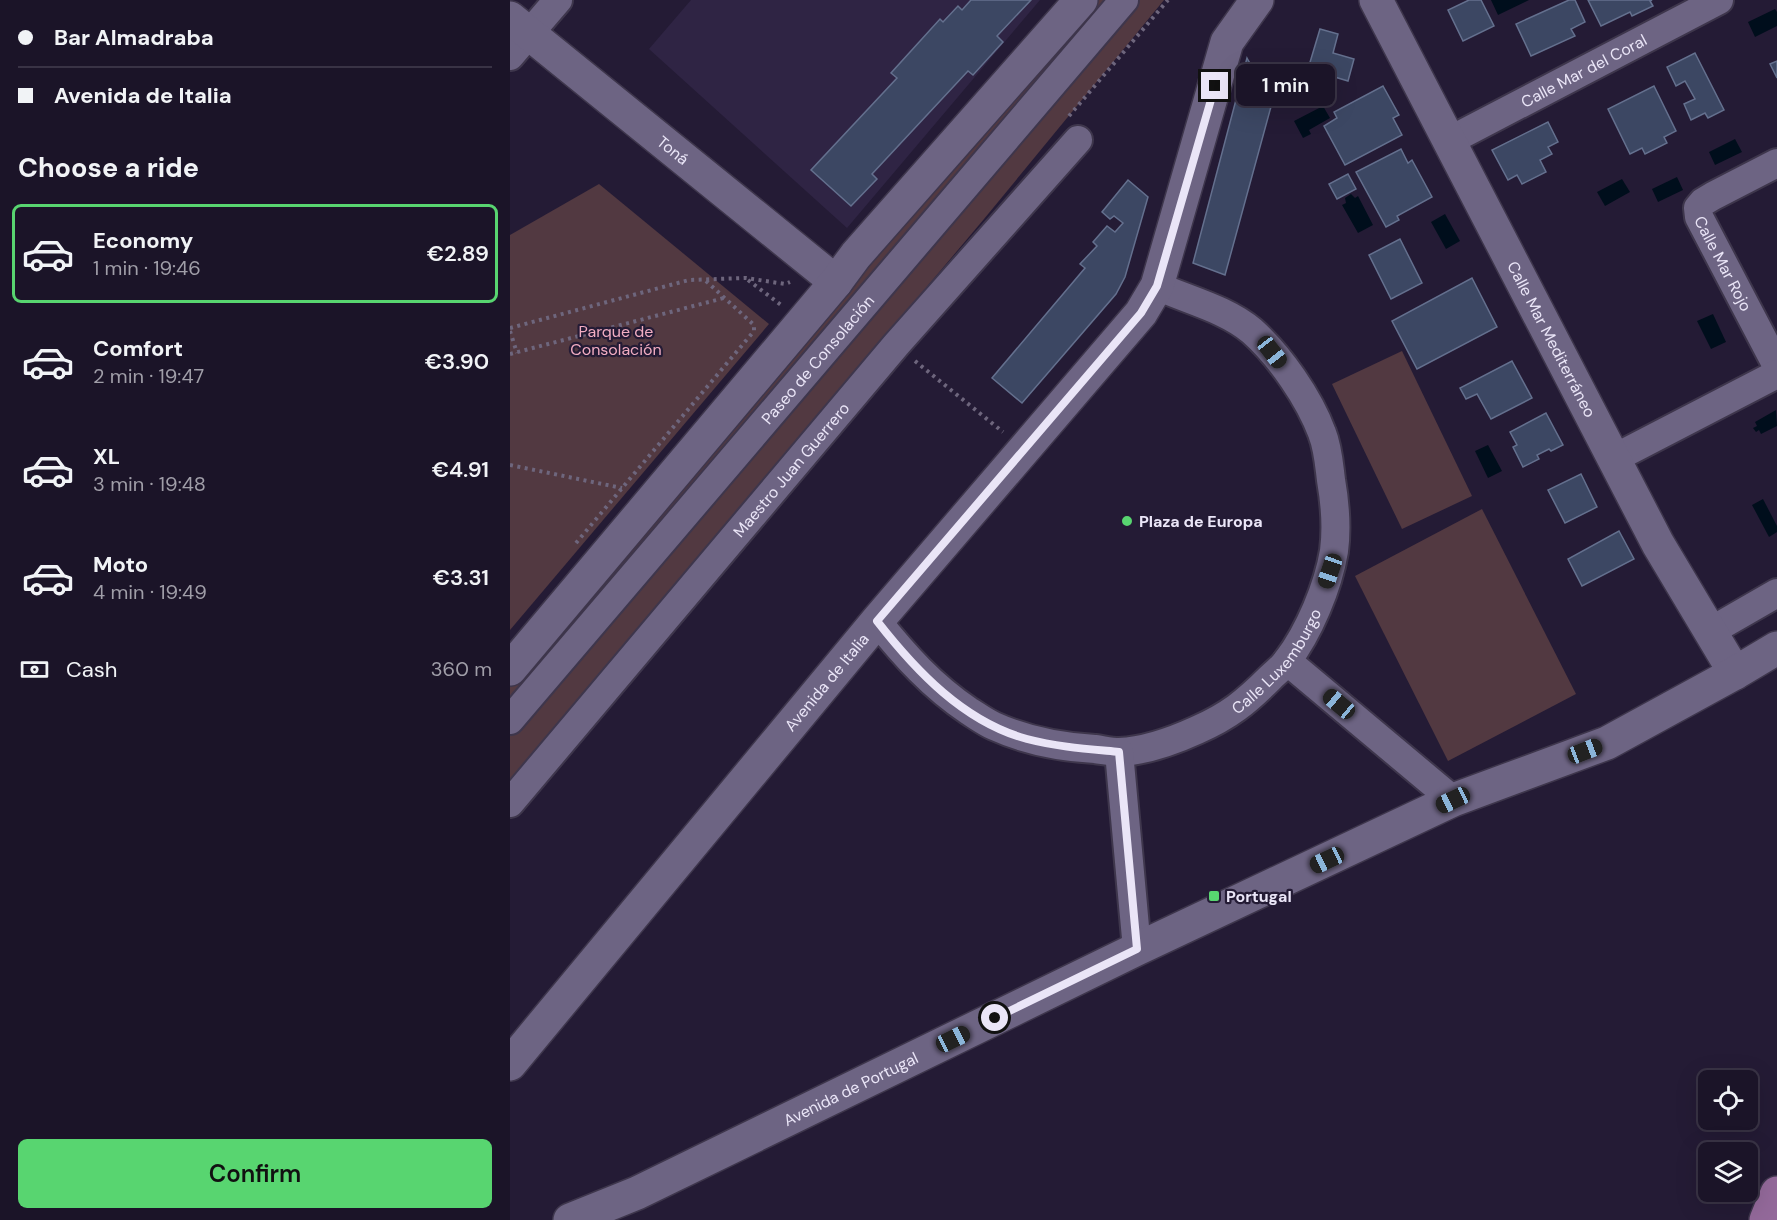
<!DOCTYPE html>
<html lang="en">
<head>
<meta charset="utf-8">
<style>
  :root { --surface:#1b1428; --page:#241d30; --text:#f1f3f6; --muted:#a09ea8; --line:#393345; --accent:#58d570 }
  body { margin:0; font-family:"DM Sans",sans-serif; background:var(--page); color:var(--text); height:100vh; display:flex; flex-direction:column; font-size:22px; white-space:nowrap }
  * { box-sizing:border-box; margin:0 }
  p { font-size:20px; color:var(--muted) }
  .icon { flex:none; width:33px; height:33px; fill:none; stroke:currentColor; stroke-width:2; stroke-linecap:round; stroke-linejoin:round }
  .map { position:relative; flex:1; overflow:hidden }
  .details { display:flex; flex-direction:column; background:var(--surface); width:510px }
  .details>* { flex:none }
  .guide { display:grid; align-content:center; height:132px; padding:0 18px; background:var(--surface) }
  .fabs { position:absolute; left:1188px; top:1070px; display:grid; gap:12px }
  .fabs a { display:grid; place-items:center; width:60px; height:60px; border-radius:9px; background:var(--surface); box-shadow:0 6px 24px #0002,0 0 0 2px var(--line); font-size:30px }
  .end { position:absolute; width:27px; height:27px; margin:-14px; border:8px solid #eae5f7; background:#111; box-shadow:0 0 0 3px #111 }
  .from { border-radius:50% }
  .bubble { position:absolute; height:42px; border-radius:9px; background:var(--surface); box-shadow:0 6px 24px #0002,0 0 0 2px var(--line); font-size:20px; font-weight:600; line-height:42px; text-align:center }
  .car { position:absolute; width:18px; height:36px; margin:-18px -9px; border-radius:8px; box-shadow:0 0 4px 2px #0007; background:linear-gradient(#222 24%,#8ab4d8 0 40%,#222 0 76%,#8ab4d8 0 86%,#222 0) }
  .guide b { display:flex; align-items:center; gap:21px; height:57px; font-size:22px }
  .guide b+b { border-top:2px solid var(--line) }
  .guide i { width:15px; height:15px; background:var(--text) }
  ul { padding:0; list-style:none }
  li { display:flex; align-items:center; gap:18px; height:99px; margin:0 12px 9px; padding:0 6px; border:3px solid transparent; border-radius:9px }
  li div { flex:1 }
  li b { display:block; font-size:22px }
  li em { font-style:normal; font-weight:600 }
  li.active { border-color:var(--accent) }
  li>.icon { width:54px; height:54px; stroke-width:1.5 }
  h2 { padding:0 18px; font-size:27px; line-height:72px }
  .pay { display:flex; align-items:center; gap:15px; height:66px; padding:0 18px; font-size:22px }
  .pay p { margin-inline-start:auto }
  .primary-button { display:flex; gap:12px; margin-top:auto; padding:12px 18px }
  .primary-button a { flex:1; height:69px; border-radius:9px; background:var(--accent); color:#111; font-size:24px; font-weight:600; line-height:69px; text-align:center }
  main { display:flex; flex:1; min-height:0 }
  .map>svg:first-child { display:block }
  .built { fill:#2f2444 }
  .green { fill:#523941 }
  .water { fill:#000e1c }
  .building { fill:#3c4763; stroke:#64708e; stroke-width:1.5 }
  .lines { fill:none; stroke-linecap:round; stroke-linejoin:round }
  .street-casing { stroke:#3e364c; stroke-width:32 }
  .secondary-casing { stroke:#3e364c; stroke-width:36 }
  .primary-casing { stroke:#3e364c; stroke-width:36 }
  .path { stroke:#6e667d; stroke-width:4; stroke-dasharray:3 4.5; stroke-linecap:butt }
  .street { stroke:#6d6483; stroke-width:28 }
  .secondary { stroke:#6d6483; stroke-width:33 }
  .primary { stroke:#93699a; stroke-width:33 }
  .route { stroke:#eae5f7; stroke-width:8 }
  .poi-dot { fill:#58d570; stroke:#241b35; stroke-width:2 }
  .labels { text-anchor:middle; stroke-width:4.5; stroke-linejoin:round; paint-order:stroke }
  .street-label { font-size:16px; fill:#eae5f7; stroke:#241b35 }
  .park-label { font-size:16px; fill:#f2adc2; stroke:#241b35 }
  .poi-label { font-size:16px; font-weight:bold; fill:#eae5f7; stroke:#241b35; text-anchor:start }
</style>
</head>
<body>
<main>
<section class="details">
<div class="guide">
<b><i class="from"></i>Bar Almadraba</b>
<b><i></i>Avenida de Italia</b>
</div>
<h2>Choose a ride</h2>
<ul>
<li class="active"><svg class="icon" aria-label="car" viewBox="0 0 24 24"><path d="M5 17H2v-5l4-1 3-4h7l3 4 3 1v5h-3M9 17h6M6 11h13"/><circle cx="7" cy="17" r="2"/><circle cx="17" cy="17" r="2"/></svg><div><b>Economy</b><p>1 min · 19:46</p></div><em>€2.89</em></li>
<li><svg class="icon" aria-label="car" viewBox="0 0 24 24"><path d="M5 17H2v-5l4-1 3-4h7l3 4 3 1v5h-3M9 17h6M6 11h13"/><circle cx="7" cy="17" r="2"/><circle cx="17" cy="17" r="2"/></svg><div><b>Comfort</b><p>2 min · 19:47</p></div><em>€3.90</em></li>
<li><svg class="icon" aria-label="car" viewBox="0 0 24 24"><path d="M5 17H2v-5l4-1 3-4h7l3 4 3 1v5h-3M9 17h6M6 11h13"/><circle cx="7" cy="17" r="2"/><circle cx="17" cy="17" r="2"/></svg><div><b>XL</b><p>3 min · 19:48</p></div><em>€4.91</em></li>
<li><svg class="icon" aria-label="car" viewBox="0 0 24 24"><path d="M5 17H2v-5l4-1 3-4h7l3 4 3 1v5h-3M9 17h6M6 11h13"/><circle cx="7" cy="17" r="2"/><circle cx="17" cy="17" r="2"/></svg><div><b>Moto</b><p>4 min · 19:49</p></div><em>€3.31</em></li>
</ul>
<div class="pay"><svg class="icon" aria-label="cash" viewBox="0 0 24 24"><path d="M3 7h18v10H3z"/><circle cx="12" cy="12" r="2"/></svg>Cash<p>360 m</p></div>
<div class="primary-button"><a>Confirm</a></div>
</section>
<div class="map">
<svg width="1267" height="1220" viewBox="0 0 1267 1220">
  <rect width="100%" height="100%" fill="#241b35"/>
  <path class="built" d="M 181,0 L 530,0 L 337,228 L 139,49 Z"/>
  <g class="green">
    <path d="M 578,0 L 654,0 L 474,219 L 0,782 L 0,680 Z"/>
    <path d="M 89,184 L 259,324 L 0,630 L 0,235 Z"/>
    <path d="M 892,351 L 962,496 L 892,529 L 822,384 Z"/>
    <path d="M 972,509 L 1066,694 L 938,761 L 845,576 Z"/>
  </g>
  <g class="water">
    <path d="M 981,0 L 1019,0 L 988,15 Z"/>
    <path d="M 1265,9 L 1267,12 L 1267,26 L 1245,37 L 1238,22 Z"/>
    <path d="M 813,106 L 820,118 L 799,130 L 801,134 L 793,138 L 784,121 Z"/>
    <path d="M 1225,139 L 1232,152 L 1205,165 L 1199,152 Z"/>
    <path d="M 1167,177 L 1173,190 L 1148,202 L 1142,189 Z"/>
    <path d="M 1112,179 L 1120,192 L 1095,206 L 1087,192 Z"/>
    <path d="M 841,194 L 845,198 L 848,196 L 863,225 L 848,233 L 832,205 L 836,203 L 835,198 Z"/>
    <path d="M 935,214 L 950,241 L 936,249 L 921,222 Z"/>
    <path d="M 1203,314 L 1216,342 L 1201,349 L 1187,321 Z"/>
    <path d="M 1266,410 L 1267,426 L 1251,434 L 1249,430 L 1246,432 L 1243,428 L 1247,426 L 1245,422 Z"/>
    <path d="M 978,445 L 992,471 L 978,478 L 965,451 Z"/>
    <path d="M 1253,499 L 1267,526 L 1267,532 L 1259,537 L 1242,505 Z"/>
  </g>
  <g class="building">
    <path d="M 461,0 L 521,0 L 487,36 L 493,42 L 463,75 L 458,71 L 362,174 L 367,179 L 341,206 L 301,170 L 387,78 L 381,73 L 430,19 L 433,22 L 448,6 L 452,10 Z"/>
    <path d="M 959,0 L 971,0 L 984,26 L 953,41 L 938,10 Z"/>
    <path d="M 1059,0 L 1065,0 L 1075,22 L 1061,29 L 1065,36 L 1021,56 L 1006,24 Z"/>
    <path d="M 1078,0 L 1142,0 L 1140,1 L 1143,6 L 1122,16 L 1120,12 L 1091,26 Z"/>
    <path d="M 810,29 L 828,34 L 823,53 L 844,59 L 838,81 L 798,69 Z"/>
    <path d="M 1185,53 L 1214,110 L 1198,118 L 1195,113 L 1181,120 L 1174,104 L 1185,99 L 1175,81 L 1166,86 L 1157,67 Z"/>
    <path d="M 737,58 L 762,103 L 715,275 L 683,263 Z"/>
    <path d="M 1267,61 L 1267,78 L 1260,64 Z"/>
    <path d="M 873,86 L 889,115 L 883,118 L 892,135 L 835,165 L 814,126 L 827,118 L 824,112 Z"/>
    <path d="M 1144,86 L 1166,131 L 1154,137 L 1157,143 L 1135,154 L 1132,148 L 1120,154 L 1098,109 Z"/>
    <path d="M 1038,122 L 1048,142 L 1038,147 L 1042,154 L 1030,160 L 1036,172 L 1012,184 L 1007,175 L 998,180 L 982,150 Z"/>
    <path d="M 891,149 L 898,163 L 902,160 L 922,197 L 887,216 L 889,220 L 876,227 L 846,172 Z"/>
    <path d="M 838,174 L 846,189 L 827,199 L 819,184 Z"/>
    <path d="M 618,180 L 638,197 L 615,277 L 606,294 L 512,403 L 482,378 L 575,268 L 570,264 L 587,246 L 583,242 L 597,226 L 605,232 L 613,223 L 604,216 L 600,219 L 592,212 Z"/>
    <path d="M 890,239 L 912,283 L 881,299 L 859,255 Z"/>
    <path d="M 962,278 L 987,327 L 907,369 L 882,321 Z"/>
    <path d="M 1002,361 L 1022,398 L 981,419 L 967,394 L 956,399 L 950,388 Z"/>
    <path d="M 1036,413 L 1053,445 L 1041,451 L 1039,449 L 1027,455 L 1029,459 L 1013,467 L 1003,447 L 1007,445 L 1000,432 Z"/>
    <path d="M 1071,474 L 1087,507 L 1055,523 L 1038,490 Z"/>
    <path d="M 1109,531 L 1124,559 L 1072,586 L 1058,559 Z"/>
  </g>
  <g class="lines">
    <defs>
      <g id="street">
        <path d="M 0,56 L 48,0"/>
        <path id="s1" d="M 939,141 L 1209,0"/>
        <path id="s2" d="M 1267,163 L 1203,196 L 1193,202 L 1188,208 L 1189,217 L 1267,366"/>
        <path d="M 1103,459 L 1267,374"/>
        <path id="s3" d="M 367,621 C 395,656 422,686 459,711 C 467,716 475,722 484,726 C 517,741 549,747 585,749 C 593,750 601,752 609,752 C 636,751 663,741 687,730 C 719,716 736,702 760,678 C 766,672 773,667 777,661 C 799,632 818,587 824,551 C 827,528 825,503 821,480 C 819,464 818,448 812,433 C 799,398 770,356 742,331 C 716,309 678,300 647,286"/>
        <path d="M 1201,631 L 1267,593"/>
        <path d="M 777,661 L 943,800"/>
        <path id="s4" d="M 0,720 L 614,0"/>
        <path d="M 609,752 L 627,949"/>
        <path id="s5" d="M 0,803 L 386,345 L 568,140"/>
      </g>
      <g id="secondary">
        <path id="s6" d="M 866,0 L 1148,544 L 1225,673"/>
        <path id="s7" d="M 0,18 L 326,282"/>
        <path d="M 0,669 L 326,282 L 346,255 L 571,0"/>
        <path id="s8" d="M 0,1064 L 367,621 L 631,313 L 647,286 L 717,42 L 747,0"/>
        <path id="s9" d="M 60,1220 L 127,1193 L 627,949 L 943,800 L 1097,743 L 1225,673 L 1267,648"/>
      </g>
      <path id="primary" d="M 1256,1220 L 1267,1193"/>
    </defs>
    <use href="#street" class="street-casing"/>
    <use href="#secondary" class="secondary-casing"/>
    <use href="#primary" class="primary-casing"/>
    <g class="path">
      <path d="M 559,116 L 658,0"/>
      <path d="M 238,280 L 271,305"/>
      <path d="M 0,328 L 179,280 L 236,278 L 275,284 L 280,282"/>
      <path d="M 0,331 L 7,353"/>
      <path d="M 0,354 L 214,298"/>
      <path d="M 405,361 L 493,432"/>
      <path d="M 0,465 L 112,488"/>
      <path d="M 66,543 L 244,331 L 244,325 L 195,280"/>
    </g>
    <use href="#street" class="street"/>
    <use href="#secondary" class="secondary"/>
    <use href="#primary" class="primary"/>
  </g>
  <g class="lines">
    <path class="route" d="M 485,1018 L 627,949 L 609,752 C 578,749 548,747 517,739 C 454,722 406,671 367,621 L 631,313 L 647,286 L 705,86"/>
  </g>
  <g class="poi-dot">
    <circle cx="617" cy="521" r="6"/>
    <rect x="698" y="890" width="12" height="12" rx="3"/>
  </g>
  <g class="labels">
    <g class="street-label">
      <text dy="6" stroke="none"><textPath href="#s1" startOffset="152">Calle Mar del Coral</textPath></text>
      <text dy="6" stroke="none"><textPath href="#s7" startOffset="210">Toná</textPath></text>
      <text dy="6" stroke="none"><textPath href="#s2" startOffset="153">Calle Mar Rojo</textPath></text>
      <text dy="6" stroke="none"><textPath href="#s6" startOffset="382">Calle Mar Mediterráneo</textPath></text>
      <text dy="6" stroke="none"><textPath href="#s4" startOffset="474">Paseo de Consolación</textPath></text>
      <text dy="6" stroke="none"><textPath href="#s5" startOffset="436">Maestro Juan Guerrero</textPath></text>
      <text dy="6" stroke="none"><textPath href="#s3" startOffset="476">Calle Luxemburgo</textPath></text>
      <text dy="6" stroke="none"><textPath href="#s8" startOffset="496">Avenida de Italia</textPath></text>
      <text dy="6" stroke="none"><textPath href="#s9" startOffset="310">Avenida de Portugal</textPath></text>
    </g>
    <g class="park-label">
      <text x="106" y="337">Parque de<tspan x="106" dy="18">Consolación</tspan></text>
    </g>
    <g class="poi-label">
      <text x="629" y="527">Plaza de Europa</text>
      <text x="716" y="902">Portugal</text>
    </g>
  </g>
</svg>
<div class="fabs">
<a><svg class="icon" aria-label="locate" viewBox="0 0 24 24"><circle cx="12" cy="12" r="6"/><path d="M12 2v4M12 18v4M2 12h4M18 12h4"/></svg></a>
<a><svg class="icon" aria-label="layers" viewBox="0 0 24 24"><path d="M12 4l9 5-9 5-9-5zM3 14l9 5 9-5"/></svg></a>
</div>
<i class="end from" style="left:485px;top:1018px"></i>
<i class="end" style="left:705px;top:86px"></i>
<div class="bubble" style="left:726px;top:64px;width:99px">1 min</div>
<i class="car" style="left:762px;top:352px;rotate:142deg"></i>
<i class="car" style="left:820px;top:571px;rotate:199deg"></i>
<i class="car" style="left:829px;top:704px;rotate:310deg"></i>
<i class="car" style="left:1075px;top:751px;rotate:69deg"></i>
<i class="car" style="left:943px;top:800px;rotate:245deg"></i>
<i class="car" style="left:817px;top:860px;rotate:245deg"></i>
<i class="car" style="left:443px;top:1039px;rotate:64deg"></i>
</div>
</main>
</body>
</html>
